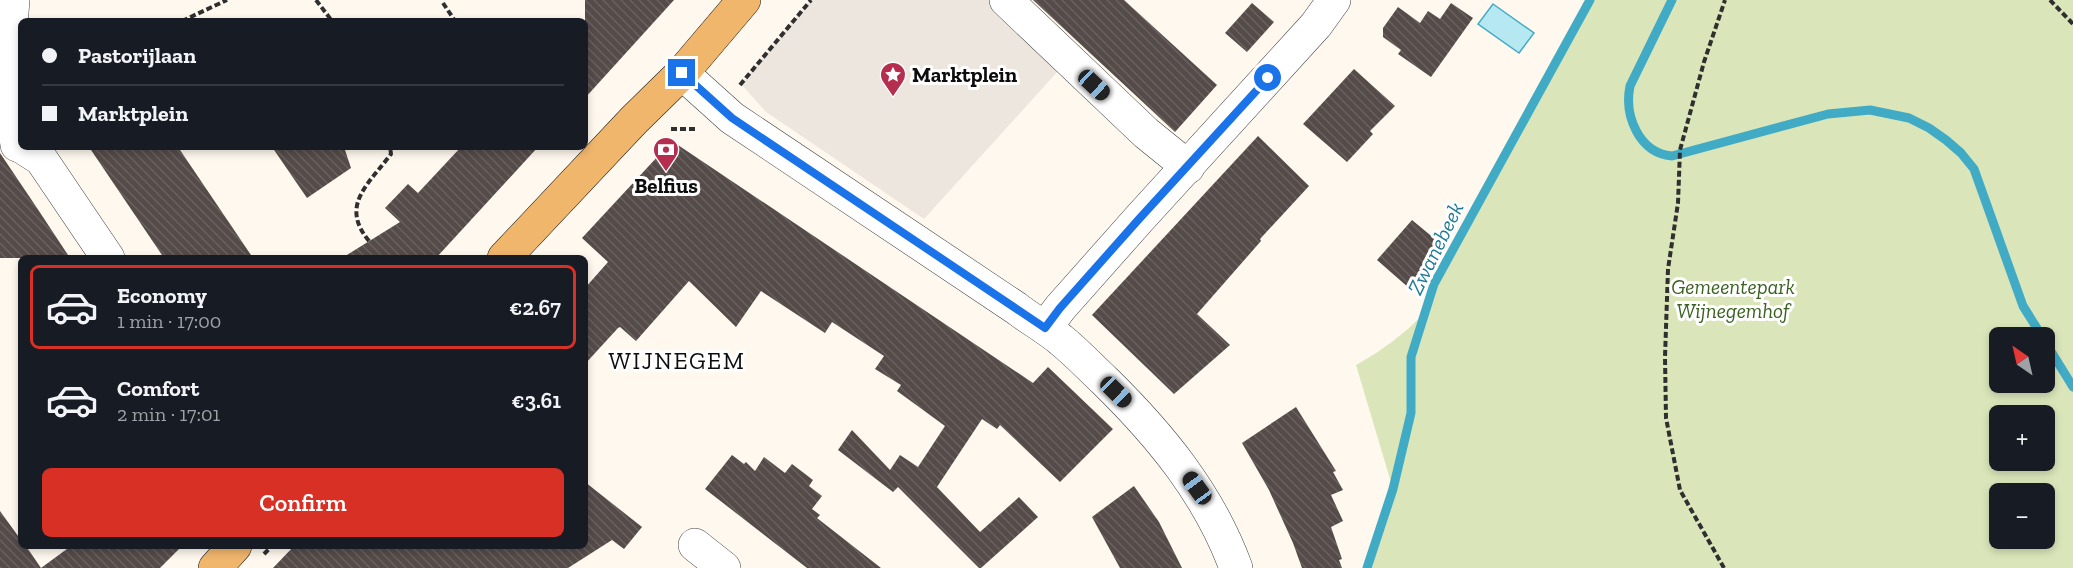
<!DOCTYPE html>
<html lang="en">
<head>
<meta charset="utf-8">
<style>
  :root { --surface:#171b24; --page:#20242c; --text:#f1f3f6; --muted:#9ea1a6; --line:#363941; --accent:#d93025 }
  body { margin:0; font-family:"Zilla Slab",serif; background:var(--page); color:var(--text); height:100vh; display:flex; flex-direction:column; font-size:22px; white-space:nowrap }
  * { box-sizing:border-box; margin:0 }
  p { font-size:20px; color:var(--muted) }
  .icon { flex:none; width:33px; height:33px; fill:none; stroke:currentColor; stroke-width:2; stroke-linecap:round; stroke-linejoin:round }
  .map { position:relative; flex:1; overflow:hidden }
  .details { position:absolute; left:18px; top:255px; width:570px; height:294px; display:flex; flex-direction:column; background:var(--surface); border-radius:9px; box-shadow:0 3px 9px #0003 }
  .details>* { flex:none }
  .top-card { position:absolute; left:18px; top:18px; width:570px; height:132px; border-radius:9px; box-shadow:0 3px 9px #0003; display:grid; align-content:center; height:132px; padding:0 24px; background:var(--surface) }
  .needle { width:39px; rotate:326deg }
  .buttons { position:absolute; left:1989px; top:327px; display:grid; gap:12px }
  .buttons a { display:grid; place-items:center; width:66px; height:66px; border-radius:9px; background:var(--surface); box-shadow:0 3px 9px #0003; font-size:30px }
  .end { position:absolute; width:27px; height:27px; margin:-14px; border:8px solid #1a73e8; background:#fff; box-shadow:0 0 0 3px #fff }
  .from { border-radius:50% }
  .car { position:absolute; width:18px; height:36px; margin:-18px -9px; border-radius:8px; box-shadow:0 0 4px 2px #0007; background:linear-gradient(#222 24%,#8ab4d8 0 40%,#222 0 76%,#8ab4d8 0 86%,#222 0) }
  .top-card b { display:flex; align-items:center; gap:21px; height:57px; font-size:22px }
  .top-card b+b { border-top:2px solid var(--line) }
  .top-card i { width:15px; height:15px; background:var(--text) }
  ul { padding:10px 0 0; list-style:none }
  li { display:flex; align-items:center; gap:18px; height:84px; margin:0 12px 9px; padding:0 12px; border:3px solid transparent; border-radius:9px }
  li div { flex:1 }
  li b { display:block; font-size:22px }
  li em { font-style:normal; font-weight:600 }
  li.current { border-color:var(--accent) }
  li>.icon { width:54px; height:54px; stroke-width:1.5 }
  .action { display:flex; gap:12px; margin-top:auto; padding:12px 24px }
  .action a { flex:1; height:69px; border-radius:9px; background:var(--accent); color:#fff; font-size:24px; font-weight:600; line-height:69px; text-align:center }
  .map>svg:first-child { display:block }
  .park { fill:#dae6ba; fill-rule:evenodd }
  .plaza { fill:#ede6de }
  .water { fill:#b6e8f2; stroke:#41abc5; stroke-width:1.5 }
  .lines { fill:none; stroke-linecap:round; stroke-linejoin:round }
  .stream { stroke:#41abc5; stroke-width:9 }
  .building { fill:url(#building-back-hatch) }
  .minor-casing { stroke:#404040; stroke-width:34 }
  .major-casing { stroke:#1e1e1e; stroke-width:34 }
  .path { stroke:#2f2f2f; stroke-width:4; stroke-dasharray:6 3; stroke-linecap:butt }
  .minor { stroke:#fff; stroke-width:33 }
  .major { stroke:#f0b66c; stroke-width:33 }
  .route { stroke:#1a73e8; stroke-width:8 }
  .labels { text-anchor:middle; stroke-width:6; stroke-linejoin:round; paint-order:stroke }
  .poi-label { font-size:21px; font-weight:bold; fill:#0d0d0d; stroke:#fff; text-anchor:start }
  .park-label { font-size:21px; font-style:italic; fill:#3b6121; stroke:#fff }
  .water-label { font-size:22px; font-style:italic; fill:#1e7a97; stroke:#fff }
  .quarter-label { font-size:24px; letter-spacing:1.5px; fill:#0d0d0d; stroke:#fff }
</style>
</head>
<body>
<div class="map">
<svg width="2073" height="568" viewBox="0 0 2073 568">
  <defs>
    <pattern id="building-back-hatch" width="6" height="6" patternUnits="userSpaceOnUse" patternTransform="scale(1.5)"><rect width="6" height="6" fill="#554c4a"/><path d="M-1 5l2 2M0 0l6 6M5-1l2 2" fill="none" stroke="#686160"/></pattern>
  </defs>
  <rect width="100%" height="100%" fill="#fef8ee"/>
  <path class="park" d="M 1590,0 L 2073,0 L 2073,568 L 1367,568 L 1393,489 L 1356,365 C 1377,354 1411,330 1426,310 C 1431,304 1432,292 1435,284 ZM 2000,338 L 2044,338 L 2044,382 L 2000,382 ZM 2000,416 L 2044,416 L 2044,460 L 2000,460 ZM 2000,494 L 2044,494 L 2044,538 L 2000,538 Z"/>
  <path class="plaza" d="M 811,0 L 1006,0 L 1068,60 L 924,219 L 766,112 L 741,84 Z"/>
  <path class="water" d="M 1493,4 L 1534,33 L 1519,53 L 1478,24 Z"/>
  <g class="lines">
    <g class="stream">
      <path d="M 1672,0 L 1630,86 C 1624,116 1639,153 1672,156 L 1828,114 L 1870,110 L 1909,118 L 1929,128 L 1946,140 L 1961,153 L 1974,169 L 2023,306 L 2043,338"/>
      <path d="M 2044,340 L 2073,387"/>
      <path d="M 1367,568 L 1393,489 L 1411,413 L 1411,357 L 1434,284 L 1590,0"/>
    </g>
  </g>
  <g class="building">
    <path d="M 585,0 L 674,0 L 585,98 Z"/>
    <path d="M 1033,0 L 1124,0 L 1217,85 L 1175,132 Z"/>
    <path d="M 1252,3 L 1274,22 L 1247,52 L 1225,33 Z"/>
    <path d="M 1451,3 L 1473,18 L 1431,77 L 1398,54 L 1401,50 L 1383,37 L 1383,28 L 1398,7 L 1420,23 L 1428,11 L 1440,19 Z"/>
    <path d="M 1354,69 L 1395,106 L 1370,131 L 1373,134 L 1347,162 L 1303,124 Z"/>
    <path d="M 1258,136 L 1309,186 L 1260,239 L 1261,241 L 1197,314 L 1230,345 L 1174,394 L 1092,315 Z"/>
    <path d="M 672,141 L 1033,383 L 1048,367 L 1113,429 L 1060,482 L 1000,425 L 997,429 L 982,419 L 937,487 L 980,532 L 1019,497 L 1038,517 L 981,568 L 979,568 L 898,487 L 893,492 L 838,450 L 852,430 L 890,470 L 900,455 L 918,467 L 945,426 L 897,391 L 901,385 L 875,369 L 884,356 L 832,322 L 825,333 L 761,291 L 736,327 L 689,281 L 636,341 L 620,327 L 618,328 L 585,364 L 585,288 L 608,262 L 582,238 Z"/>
    <path d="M 89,147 L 178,147 L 253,258 L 164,258 Z"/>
    <path d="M 272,147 L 344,147 L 351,168 L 307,198 Z"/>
    <path d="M 461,147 L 538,147 L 436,258 L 342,258 L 400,222 L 385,208 L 408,184 L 418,193 Z"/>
    <path d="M 0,153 L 37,208 L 70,258 L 0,258 Z"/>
    <path d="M 1412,220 L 1441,244 L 1433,259 L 1409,288 L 1377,260 Z"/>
    <path d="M 1296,407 L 1336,471 L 1333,472 L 1343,490 L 1331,495 L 1343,521 L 1331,527 L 1342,559 L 1339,560 L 1342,568 L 1302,568 L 1293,543 L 1269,490 L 1242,443 Z"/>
    <path d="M 732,455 L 744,464 L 746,462 L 755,471 L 764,457 L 785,473 L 792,464 L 813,480 L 809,486 L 822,496 L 812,509 L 820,515 L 817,518 L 881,568 L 807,568 L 705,489 Z"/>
    <path d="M 585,482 L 642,527 L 624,549 L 612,540 L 568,568 L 273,568 L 294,546 L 585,546 Z"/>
    <path d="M 1134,486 L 1159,522 L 1182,568 L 1120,568 L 1092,517 Z"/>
    <path d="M 0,511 L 21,540 L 21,546 L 26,546 L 41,568 L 71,546 L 182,546 L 160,568 L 0,568 Z"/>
  </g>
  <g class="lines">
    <defs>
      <g id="minor">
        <path d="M 13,0 L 7,74 L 17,145"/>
        <path d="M 1006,0 L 1146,133 L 1188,167"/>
        <path d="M 682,73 L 732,118 L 1016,308 C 1030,319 1047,328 1061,340 C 1076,352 1090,367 1105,381 C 1160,435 1209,494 1236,568"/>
        <path d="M 22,147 L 41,159 L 108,258"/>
        <path d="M 1045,328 L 1060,308 L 1139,219 L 1316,25 L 1334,0"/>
        <path d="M 695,545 L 724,568"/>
      </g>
      <g id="major">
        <path d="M 504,258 L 634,120 L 682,73 L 744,0"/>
        <path d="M 215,568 L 235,546"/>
      </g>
    </defs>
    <use href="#minor" class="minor-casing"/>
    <use href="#major" class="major-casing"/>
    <g class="path">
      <path d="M 316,0 L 332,21"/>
      <path d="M 2050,0 L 2073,24"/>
      <path d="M 443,3 L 455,21"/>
      <path d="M 182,21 L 227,0"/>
      <path d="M 740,85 L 811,0"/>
      <path d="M 671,129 L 698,129"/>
      <path d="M 369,241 C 339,205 369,184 391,154 L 390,147"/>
      <path d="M 264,554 L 272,546"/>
      <path d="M 1724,568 L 1680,490 L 1666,418 L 1665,357 L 1668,269 L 1678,203 L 1680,150 L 1704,62 L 1725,0"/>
    </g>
    <use href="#minor" class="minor"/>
    <use href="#major" class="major"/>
  </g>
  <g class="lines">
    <path class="route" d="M 682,73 L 732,118 L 1045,328 L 1060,308 L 1139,219 L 1268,78"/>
  </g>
  <defs>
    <symbol id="sight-pin" viewBox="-11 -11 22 30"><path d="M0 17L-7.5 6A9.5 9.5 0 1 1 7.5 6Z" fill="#b52d4f" stroke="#fff"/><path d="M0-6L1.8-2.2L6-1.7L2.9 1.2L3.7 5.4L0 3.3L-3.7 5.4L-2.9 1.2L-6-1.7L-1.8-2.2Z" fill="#fff"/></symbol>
    <symbol id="bank-pin" viewBox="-11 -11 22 30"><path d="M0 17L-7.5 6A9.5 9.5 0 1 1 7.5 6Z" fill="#b52d4f" stroke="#fff"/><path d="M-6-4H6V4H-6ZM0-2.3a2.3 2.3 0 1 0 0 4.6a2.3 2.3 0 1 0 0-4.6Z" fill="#fff"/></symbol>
  </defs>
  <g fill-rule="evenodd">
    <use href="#sight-pin" x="878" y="60" width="30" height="40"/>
    <use href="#bank-pin" x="651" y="135" width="30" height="40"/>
  </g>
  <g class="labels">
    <g class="poi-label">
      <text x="912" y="82">Marktplein</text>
      <text x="666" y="193" text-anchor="middle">Belfius</text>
    </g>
    <g class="park-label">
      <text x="1733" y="294">Gemeentepark<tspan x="1733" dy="24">Wijnegemhof</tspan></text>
    </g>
    <g class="water-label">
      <text transform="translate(1435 248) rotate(-64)" y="8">Zwanebeek</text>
    </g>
    <g class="quarter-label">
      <text x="677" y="369">WIJNEGEM</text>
    </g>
  </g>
</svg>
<div class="buttons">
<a><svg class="needle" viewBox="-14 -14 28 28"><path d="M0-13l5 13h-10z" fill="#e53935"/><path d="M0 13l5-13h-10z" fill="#9ea1a6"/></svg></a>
<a>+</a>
<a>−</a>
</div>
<i class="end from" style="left:1268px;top:78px"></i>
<i class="end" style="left:682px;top:73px"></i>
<i class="car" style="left:1094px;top:85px;rotate:133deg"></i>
<i class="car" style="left:1116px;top:392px;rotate:134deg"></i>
<i class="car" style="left:1197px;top:488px;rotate:324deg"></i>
<div class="top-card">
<b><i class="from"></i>Pastorijlaan</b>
<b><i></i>Marktplein</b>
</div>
<section class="details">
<ul>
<li class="current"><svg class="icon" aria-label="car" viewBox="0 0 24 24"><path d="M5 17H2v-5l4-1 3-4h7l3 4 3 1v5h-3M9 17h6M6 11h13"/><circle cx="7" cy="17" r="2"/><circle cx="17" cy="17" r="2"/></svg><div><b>Economy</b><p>1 min · 17:00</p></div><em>€2.67</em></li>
<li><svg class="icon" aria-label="car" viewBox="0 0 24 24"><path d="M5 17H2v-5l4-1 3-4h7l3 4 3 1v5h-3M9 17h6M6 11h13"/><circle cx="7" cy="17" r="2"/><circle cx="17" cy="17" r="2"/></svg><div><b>Comfort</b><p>2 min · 17:01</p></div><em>€3.61</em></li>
</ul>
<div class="action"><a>Confirm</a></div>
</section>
</div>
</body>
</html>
